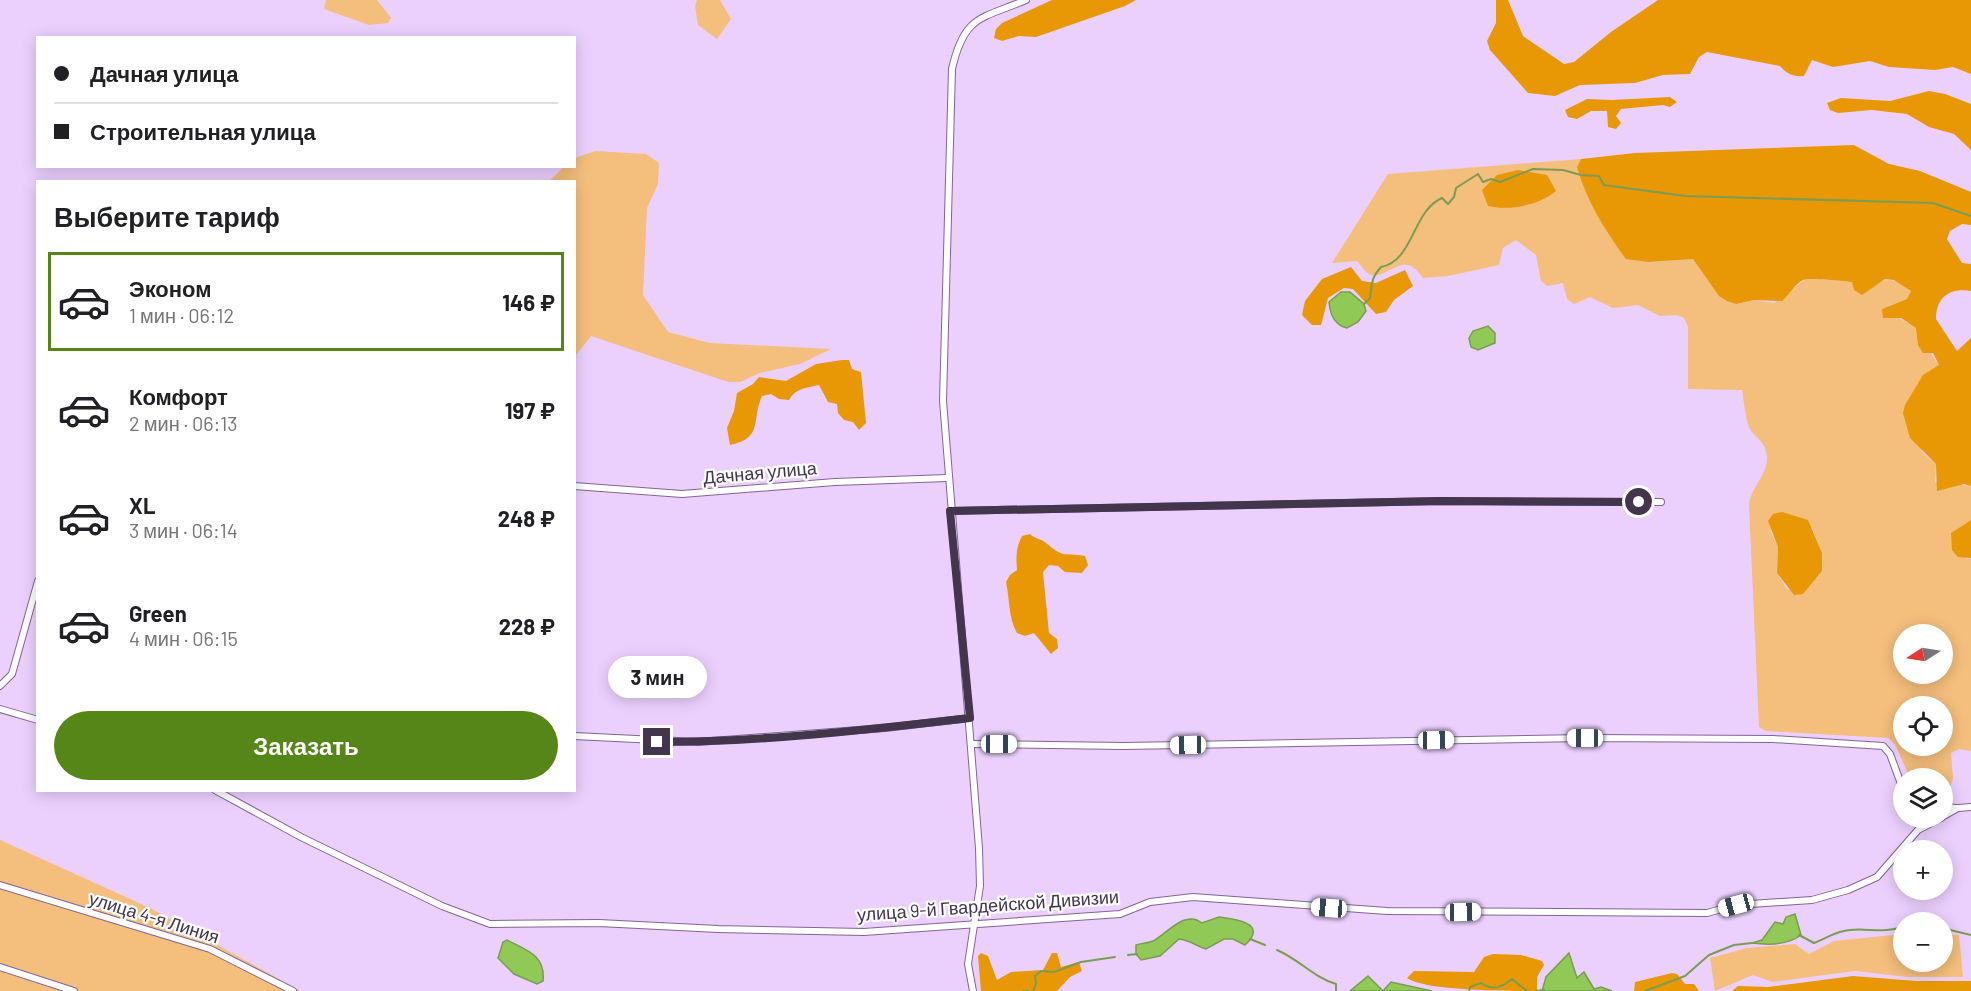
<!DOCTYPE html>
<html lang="ru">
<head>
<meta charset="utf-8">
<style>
  :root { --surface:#fff; --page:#f6f6f6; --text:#202124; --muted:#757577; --line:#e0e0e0; --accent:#568618 }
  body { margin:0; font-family:Barlow,sans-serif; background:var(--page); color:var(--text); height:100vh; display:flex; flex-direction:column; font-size:22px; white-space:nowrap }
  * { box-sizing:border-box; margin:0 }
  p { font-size:20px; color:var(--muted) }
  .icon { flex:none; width:33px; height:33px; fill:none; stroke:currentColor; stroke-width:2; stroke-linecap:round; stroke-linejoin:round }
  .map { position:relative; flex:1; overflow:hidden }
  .details { position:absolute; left:36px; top:180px; width:540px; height:612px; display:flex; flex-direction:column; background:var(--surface); border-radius:0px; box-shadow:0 3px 15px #0003 }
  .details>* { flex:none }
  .guide { position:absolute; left:36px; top:36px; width:540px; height:132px; border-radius:0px; box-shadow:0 3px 15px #0003; display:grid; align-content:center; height:132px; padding:0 18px; background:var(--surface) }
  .needle { width:39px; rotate:258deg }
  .fabs { position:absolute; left:1893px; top:624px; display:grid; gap:12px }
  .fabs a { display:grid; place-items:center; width:60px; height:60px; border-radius:50%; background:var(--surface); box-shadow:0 3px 15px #0003; font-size:30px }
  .end { position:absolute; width:27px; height:27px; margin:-14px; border:8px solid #43354c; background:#fff; box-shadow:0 0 0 3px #fff }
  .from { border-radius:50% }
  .bubble { position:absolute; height:42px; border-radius:21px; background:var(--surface); box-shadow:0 3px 15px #0003; font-size:20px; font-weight:700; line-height:42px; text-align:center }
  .car { position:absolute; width:18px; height:36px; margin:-18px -9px; border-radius:8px; box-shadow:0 0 4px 2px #0007; background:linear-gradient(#fff 24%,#345 0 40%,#fff 0 76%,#345 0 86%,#fff 0) }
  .guide b { display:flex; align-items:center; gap:21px; height:57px; font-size:22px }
  .guide b+b { border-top:2px solid var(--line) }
  .guide i { width:15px; height:15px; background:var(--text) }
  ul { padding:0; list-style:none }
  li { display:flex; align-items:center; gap:18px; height:99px; margin:0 12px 9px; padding:0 6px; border:3px solid transparent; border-radius:0px }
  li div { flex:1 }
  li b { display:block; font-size:22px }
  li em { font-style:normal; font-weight:700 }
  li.selected { border-color:var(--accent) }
  li>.icon { width:54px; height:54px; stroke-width:1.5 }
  h2 { padding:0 18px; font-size:27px; line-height:72px }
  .primary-button { display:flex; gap:12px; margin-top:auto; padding:12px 18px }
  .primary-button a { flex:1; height:69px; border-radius:36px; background:var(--accent); color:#fff; font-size:24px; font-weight:700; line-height:69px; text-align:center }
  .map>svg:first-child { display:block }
  .green { fill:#f4be7c; fill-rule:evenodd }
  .forest { fill:#e89705 }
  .water { fill:#90c955; stroke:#799d52; stroke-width:1.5 }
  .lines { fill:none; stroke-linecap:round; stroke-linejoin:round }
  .stream { stroke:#799d52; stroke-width:2 }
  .minor-casing { stroke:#836497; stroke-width:8 }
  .minor { stroke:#fff; stroke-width:6 }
  .route { stroke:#43354c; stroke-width:8 }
  .labels { text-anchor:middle; stroke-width:4.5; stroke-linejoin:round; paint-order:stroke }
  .street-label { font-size:18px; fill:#43354c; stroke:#fdfdfd }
</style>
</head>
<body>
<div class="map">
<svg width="1971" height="991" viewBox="0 0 1971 991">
  <rect width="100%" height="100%" fill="#ebd0fe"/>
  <g class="green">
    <path d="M 326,0 L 377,0 L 391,18 L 388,23 L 369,25 L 324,9 Z"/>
    <path d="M 697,0 L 720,0 L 731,19 L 717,39 L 698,25 L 695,6 Z"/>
    <path d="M 595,151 L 646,154 L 659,163 L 658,184 L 647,208 L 643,295 L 668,332 L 710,343 L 831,349 L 800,364 L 760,373 L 740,382 L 728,382 L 591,336 L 576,355 L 575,363 L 574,182 L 549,181 L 564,167 L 574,166 L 575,158 Z"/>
    <path d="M 1581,159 L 1577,167 L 1648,262 L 1693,259 L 1714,288 L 1736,304 L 1754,300 L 1774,303 L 1807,278 L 1876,284 C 1890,276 1900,281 1911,291 L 1907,299 L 1882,309 L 1917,328 L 1919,337 L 1939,365 L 1907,407 L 1922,452 L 1936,464 L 1935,482 L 1971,486 L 1971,520 L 1951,533 L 1967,559 L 1971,558 L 1971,751 L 1959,749 L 1951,753 L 1953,778 L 1948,794 L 1943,795 L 1942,778 L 1910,778 L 1895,744 L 1888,738 L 1766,731 L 1759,727 L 1749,505 C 1751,487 1767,476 1767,458 C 1767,441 1753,437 1749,427 C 1745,416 1744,401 1742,390 L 1688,389 L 1688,327 L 1684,318 L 1677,315 L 1660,316 L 1638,305 L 1613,308 L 1590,297 L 1574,304 L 1567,299 L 1563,283 L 1547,286 L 1541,281 L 1536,255 L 1516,240 L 1503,248 L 1499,265 L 1448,276 L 1423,278 C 1405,251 1396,272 1374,276 L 1367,273 L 1357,261 L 1332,263 L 1388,174 ZM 1812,528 L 1822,553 L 1822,571 L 1803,594 L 1787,589 L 1777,573 L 1778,547 L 1770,530 ZM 1904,634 L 1942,634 L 1942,674 L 1904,674 ZM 1904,706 L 1942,706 L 1942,746 L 1904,746 Z"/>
    <path d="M 0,840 L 150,908 L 301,991 L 0,991 Z"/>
    <path d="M 1903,934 L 1904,962 L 1942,962 L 1943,935 L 1959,935 L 1963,977 L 1908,977 L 1855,971 L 1773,982 L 1753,975 L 1715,991 L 1710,958 L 1747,948 L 1795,944 L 1809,954 L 1834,941 Z"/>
  </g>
  <g class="forest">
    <path d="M 1052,0 L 1136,0 L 1125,6 L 1036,37 L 1019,36 L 1002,41 L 994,38 L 996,29 L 1002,23 Z"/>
    <path d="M 1496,0 L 1508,0 L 1523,36 L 1564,64 L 1574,62 L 1611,32 L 1658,0 L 1971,0 L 1971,74 L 1953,67 L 1935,70 L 1889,67 L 1870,61 L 1833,67 L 1812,60 L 1804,76 C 1793,77 1787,74 1780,66 L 1707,52 L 1699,57 L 1690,74 L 1663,75 L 1635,83 L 1580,85 L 1555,96 L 1528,93 L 1490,50 L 1487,41 L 1496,23 Z"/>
    <path d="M 1929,91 L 1945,94 L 1971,104 L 1971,150 L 1954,134 L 1929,127 L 1907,114 L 1872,110 L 1838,113 L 1830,110 L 1827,103 L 1841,98 L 1890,101 Z"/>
    <path d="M 1670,97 L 1677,102 L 1670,107 L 1663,105 L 1621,109 L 1616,116 L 1621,123 L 1616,129 L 1608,127 L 1607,111 L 1591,111 L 1577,119 L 1568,117 L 1565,110 L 1587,99 L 1612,100 Z"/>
    <path d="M 1854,145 L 1889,164 L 1920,171 L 1971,192 L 1971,225 L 1962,224 L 1950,231 L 1947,239 L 1962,263 L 1971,264 L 1971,291 C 1950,287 1936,297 1936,319 L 1957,351 L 1971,338 L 1971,486 L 1964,484 L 1937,491 L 1936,464 L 1910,438 L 1903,413 L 1905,405 L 1923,375 L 1939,365 L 1933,353 L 1923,353 L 1918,345 L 1916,328 L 1901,318 L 1883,318 L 1882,309 L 1907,299 L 1911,291 L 1894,280 L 1885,279 L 1862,295 L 1854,290 L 1852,282 C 1845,281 1807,277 1803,280 C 1795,284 1789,295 1782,301 L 1754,300 L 1736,304 L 1727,301 L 1719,296 L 1693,259 L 1648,262 L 1626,259 C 1605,230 1587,202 1577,167 L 1581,159 L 1635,153 Z"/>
    <path d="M 1518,170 L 1547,175 L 1556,191 C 1539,205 1510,211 1488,206 L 1482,190 L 1497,175 Z"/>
    <path d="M 1351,267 L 1362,281 L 1376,283 L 1405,270 L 1413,286 L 1394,300 L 1386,312 L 1376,314 L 1353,289 L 1344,288 L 1328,298 L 1321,325 L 1312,325 L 1302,315 L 1305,301 L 1322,279 Z"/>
    <path d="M 842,360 L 849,360 L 852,369 L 861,372 L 866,423 L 859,430 L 853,422 L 844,420 L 838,413 L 837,404 L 828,402 L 819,385 C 806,388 796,388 789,400 L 779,399 L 771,394 L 762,396 C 751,420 764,438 730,445 L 727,428 L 734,411 L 737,393 L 753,384 L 759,377 L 786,381 L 816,364 Z"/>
    <path d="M 1782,512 L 1808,520 L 1822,553 L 1822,571 L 1803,594 L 1794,595 L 1777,573 L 1778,547 L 1768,521 L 1773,514 Z"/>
    <path d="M 1971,520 L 1971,558 L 1958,557 L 1952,550 L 1951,533 Z"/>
    <path d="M 1030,534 C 1035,539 1042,539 1046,543 C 1065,559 1062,552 1085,556 L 1088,565 L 1082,573 L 1065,572 L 1058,566 L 1049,565 L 1043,572 L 1049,633 L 1057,639 L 1058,648 L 1051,654 L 1034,633 L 1025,636 L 1017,633 C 1008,617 1010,600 1006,582 L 1010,575 L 1017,570 C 1016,556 1016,548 1022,536 Z"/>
    <path d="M 981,953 L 988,956 L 997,980 L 1011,972 L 1043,970 L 1052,953 L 1057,953 L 1061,967 L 1079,962 L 1082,971 L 1070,977 L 1057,991 L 981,991 L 978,956 Z"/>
    <path d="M 1493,954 L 1521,955 L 1542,961 L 1544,965 L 1537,977 L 1537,991 C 1508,991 1426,991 1407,978 L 1414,971 L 1474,972 L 1484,957 Z"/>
    <path d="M 1672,973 L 1677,974 L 1685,984 L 1694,984 L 1699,991 L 1634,991 L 1635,982 Z"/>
    <path d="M 1853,976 L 1916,981 L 1971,981 L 1971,991 L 1732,991 L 1738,986 L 1768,987 Z"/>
  </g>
  <g class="water">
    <path d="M 1341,292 L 1350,292 L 1364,304 L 1366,311 L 1358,322 L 1347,328 C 1334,325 1330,314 1329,302 Z"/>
    <path d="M 1488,326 L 1495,333 L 1495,343 L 1478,350 L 1471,347 L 1469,338 L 1473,331 Z"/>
    <path d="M 1795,914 L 1801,935 C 1788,945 1767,945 1752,943 L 1762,940 L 1775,922 L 1783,924 L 1786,917 Z"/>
    <path d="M 1219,917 C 1235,919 1269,923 1245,945 L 1233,939 L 1224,939 L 1206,949 C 1196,946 1190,940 1179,939 L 1160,956 L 1141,960 L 1136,954 L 1136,945 C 1143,943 1150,943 1155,940 C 1169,931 1186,910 1202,923 Z"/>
    <path d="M 507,940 C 526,950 546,955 543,981 L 537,984 L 514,974 L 498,958 L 503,942 Z"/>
    <path d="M 1569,953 L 1577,978 L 1584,972 L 1594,989 L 1601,987 L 1612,991 L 1542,991 L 1546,977 Z"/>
    <path d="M 1368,976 L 1383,991 L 1391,982 L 1432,991 L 1350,991 Z"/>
  </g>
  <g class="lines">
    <g class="stream">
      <path d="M 1364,304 L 1370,298 C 1372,284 1371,278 1381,267 C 1414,261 1412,211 1442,198 L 1448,204 L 1454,197 L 1456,188 L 1478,174 L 1483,182 L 1491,179 L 1500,182 L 1533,169 L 1563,170 L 1581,175 L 1599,176 L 1604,185 L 1685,196 L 1933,203 L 1971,216"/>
      <path d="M 1942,928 L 1971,935"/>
      <path d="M 1799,935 L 1814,943 C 1827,938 1836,931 1850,930 C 1869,928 1885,934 1904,926"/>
      <path d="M 1250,939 L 1265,945"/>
      <path d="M 1277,950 C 1300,960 1313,977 1336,984 L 1336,991"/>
      <path d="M 1128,955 L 1137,954"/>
      <path d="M 1023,991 L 1028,991"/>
      <path d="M 1033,991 L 1036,983 L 1035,976 L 1041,971 L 1054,972 L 1081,962 L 1115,957"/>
      <path d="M 1469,991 L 1470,987 L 1481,983 C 1493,991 1501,988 1512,979 L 1527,991"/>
      <path d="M 1535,991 L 1544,990"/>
      <path d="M 1645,991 L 1685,976 L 1709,955 L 1734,945 L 1752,943"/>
    </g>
    <defs>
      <g id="minor">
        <path d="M 574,486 L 682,494 L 835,482 L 947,478"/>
        <path d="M 950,511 L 1441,501 L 1661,502"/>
        <path d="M 0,686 L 12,674 L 38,581"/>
        <path d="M 0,709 L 38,720"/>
        <path d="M 574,736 L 698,742 L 885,728 L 970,718"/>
        <path d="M 972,744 L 1123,746 L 1585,738 L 1773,739 L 1883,746 L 1890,754 L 1904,792"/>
        <path d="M 215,790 L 301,837 L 442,906 L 490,924 L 599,923 L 718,929 L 864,932 L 1120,914 L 1150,902 L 1193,897 L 1387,911 L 1707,913 L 1736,905 L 1812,900 L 1848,890 L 1877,877 L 1918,830 L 1941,818"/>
        <path d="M 1942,807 L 1957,808"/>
        <path d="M 1942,817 L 1958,808 L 1971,807"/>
        <path d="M 0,885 L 210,949 L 293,991"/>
        <path d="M 0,967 L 74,991"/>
        <path d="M 973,991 L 968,964 L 980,886 L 979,848 L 943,401 L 952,69 C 964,16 980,19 1026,0"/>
      </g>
    </defs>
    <use href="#minor" class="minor-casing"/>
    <use href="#minor" class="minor"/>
  </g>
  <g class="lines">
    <path class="route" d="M 657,742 C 761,742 866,730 970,718 L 950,511 L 1441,501 L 1639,502"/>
  </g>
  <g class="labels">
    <g class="street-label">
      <text transform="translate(760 473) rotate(-5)" y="6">Дачная улица</text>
      <text transform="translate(988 906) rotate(-4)" y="6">улица 9-й Гвардейской Дивизии</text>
      <text transform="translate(154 918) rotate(17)" y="6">улица 4-я Линия</text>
    </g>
  </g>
</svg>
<div class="fabs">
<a><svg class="needle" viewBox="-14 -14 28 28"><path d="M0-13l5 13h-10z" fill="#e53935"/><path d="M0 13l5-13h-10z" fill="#757577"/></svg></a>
<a><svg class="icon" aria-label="locate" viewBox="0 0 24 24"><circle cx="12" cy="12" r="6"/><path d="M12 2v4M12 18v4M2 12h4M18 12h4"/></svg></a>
<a><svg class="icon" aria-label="layers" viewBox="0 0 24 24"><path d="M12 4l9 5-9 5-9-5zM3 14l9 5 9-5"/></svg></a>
<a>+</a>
<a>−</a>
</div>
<i class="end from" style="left:1639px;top:502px"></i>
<i class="end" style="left:657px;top:742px"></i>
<div class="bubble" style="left:608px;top:656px;width:99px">3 мин</div>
<i class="car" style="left:1585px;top:738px;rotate:270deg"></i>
<i class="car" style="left:1436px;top:740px;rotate:89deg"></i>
<i class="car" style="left:999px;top:744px;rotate:90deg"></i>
<i class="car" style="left:1188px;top:745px;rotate:269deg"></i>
<i class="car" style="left:1736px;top:905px;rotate:255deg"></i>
<i class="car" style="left:1329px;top:908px;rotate:274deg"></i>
<i class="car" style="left:1463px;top:912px;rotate:89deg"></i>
<div class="guide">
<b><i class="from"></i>Дачная улица</b>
<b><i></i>Строительная улица</b>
</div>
<section class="details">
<h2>Выберите тариф</h2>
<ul>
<li class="selected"><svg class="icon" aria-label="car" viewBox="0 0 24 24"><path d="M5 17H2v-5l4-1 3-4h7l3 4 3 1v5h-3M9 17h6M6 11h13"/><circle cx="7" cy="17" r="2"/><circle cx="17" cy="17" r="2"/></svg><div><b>Эконом</b><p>1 мин · 06:12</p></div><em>146 ₽</em></li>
<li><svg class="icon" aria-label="car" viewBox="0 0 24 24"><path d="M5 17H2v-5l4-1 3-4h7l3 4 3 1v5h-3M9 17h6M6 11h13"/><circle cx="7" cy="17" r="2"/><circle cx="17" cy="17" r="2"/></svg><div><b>Комфорт</b><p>2 мин · 06:13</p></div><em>197 ₽</em></li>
<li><svg class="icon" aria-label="car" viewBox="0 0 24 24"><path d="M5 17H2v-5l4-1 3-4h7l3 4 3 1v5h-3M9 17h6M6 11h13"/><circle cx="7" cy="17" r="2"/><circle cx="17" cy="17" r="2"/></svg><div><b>XL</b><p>3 мин · 06:14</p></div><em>248 ₽</em></li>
<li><svg class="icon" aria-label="car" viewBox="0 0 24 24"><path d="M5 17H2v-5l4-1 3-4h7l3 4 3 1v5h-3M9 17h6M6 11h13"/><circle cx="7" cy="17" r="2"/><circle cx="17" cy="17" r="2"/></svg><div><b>Green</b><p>4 мин · 06:15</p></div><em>228 ₽</em></li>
</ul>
<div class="primary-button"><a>Заказать</a></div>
</section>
</div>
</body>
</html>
